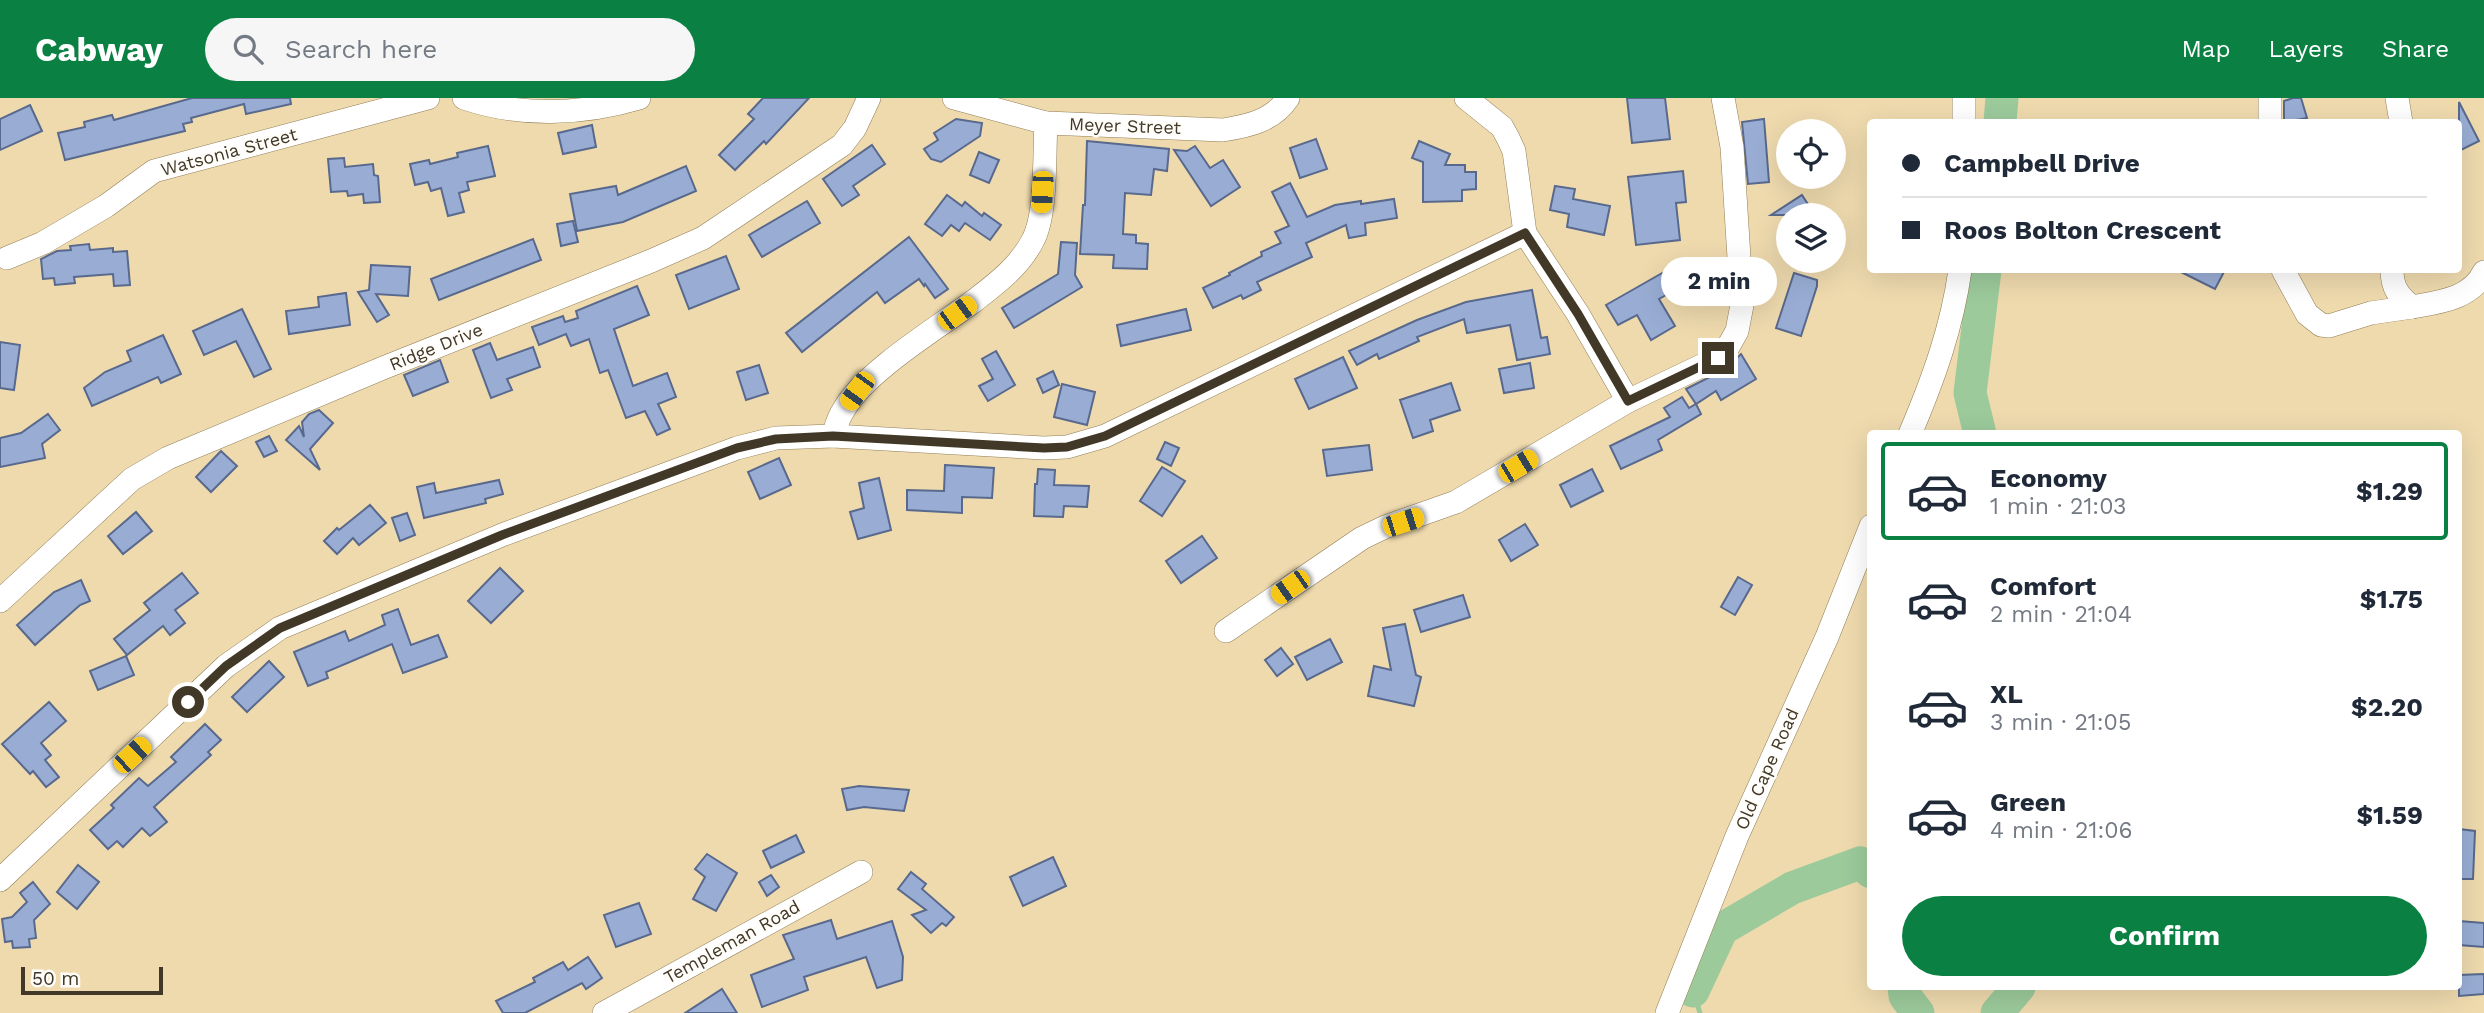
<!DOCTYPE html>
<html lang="en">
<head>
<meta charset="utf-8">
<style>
  :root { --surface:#fff; --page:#f6f6f7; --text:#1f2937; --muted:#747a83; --line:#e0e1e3; --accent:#0b8043 }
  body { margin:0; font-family:"Work Sans",sans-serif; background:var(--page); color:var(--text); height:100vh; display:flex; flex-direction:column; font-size:26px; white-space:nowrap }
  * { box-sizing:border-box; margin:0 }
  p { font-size:23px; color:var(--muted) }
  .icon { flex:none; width:38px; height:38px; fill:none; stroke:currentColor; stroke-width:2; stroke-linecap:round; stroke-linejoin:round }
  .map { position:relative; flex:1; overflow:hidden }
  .sheet { position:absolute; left:1867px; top:332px; width:595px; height:560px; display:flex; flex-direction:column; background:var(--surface); border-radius:7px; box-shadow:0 7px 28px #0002 }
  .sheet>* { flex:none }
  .hud { position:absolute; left:1867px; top:21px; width:595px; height:154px; border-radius:7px; box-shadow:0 7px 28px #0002; display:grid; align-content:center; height:154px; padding:0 35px; background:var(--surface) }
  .fabs { position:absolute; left:1776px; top:21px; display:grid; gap:14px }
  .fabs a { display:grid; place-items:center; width:70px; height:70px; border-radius:50%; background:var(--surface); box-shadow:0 7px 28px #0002; font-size:35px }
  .scale { position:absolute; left:21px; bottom:18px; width:142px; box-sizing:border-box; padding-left:7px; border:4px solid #413827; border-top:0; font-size:19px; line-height:24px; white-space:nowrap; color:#413827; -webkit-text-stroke:5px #fffdf9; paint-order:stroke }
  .end { position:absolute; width:32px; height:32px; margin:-16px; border:9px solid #413827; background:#fff; box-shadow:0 0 0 4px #fff }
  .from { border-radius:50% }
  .bubble { position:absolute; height:49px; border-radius:24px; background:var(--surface); box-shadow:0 7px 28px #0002; font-size:23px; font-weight:700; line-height:49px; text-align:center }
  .car { position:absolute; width:21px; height:42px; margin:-21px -10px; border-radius:9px; box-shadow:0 0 5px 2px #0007; background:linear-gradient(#f5c518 24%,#345 0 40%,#f5c518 0 76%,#345 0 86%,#f5c518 0) }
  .hud b { display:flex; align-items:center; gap:24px; height:66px; font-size:26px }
  .hud b+b { border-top:2px solid var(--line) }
  .hud i { width:18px; height:18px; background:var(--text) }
  ul { padding:12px 0 0; list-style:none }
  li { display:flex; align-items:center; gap:21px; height:98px; margin:0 14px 10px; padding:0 21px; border:4px solid transparent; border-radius:7px }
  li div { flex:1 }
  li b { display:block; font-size:26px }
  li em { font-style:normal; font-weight:700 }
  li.active { border-color:var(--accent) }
  li>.icon { width:63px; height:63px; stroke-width:1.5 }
  .primary-button { display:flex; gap:14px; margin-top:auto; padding:14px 35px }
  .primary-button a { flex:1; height:80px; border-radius:42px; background:var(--accent); color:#fff; font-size:28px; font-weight:700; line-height:80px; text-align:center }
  header { display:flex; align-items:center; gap:42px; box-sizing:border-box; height:98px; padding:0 35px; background:var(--accent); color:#fff }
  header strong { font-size:33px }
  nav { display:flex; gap:38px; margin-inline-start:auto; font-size:24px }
  .search { width:490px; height:63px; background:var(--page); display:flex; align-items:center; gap:18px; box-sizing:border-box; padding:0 24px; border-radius:38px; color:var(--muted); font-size:26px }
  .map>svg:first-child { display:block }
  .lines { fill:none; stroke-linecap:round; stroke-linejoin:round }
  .stream { stroke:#9cca9b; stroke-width:5 }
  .river { stroke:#9cca9b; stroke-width:33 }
  .building { fill:#99add4; stroke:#58698d; stroke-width:2 }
  .minor-casing { stroke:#917e56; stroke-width:24 }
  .minor { stroke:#fff; stroke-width:23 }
  .route { stroke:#413827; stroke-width:9 }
  .labels { text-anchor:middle; stroke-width:5; stroke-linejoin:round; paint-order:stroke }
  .street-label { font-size:18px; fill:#413827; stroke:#fffdf9 }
</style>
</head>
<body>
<header>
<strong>Cabway</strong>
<div class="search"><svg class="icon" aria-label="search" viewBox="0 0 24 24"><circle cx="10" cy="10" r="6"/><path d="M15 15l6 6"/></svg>Search here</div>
<nav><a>Map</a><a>Layers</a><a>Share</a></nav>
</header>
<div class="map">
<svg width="2484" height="915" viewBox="0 0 2484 915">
  <rect width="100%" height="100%" fill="#efdaae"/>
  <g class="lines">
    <path class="stream" d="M 1693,893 L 1700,915"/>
    <g class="river">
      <path d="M 2000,24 L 2002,0"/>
      <path d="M 1980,336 L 1970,295 L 1985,172"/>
      <path d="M 1904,889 L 1905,898 L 1918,915"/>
      <path d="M 1693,893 L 1722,831 L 1792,790 L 1860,765 L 1871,774"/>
      <path d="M 1997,915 L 2019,889"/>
    </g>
  </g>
  <g class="building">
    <path d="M 192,0 L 290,0 L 291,6 L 246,16 L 244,6 L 191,20 L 192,24 L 183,26 L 185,33 L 65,62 L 58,35 L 85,29 L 84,24 L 112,17 L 114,22 Z"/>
    <path d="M 763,0 L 809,0 L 766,46 L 764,43 L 735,72 L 719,57 L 754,21 L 748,16 Z"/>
    <path d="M 1627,0 L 1665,0 L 1670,41 L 1632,45 Z"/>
    <path d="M 2293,0 L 2301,0 L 2307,20 L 2284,24 L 2284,3 Z"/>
    <path d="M 2459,4 L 2479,43 L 2459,53 Z"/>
    <path d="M 30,7 L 42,33 L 0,52 L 0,21 Z"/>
    <path d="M 956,21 L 982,25 L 980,38 L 941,64 L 931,61 L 924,51 L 938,42 L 934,35 Z"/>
    <path d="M 1764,21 L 1769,84 L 1748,86 L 1742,24 Z"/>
    <path d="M 592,27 L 596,49 L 563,56 L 558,35 Z"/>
    <path d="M 1316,41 L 1327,71 L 1300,80 L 1290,50 Z"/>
    <path d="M 1087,43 L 1169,51 L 1167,73 L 1154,71 L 1151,97 L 1125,95 L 1123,136 L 1136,137 L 1136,145 L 1148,146 L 1147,171 L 1113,170 L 1114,157 L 1080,156 L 1083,107 L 1085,107 Z"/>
    <path d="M 1419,43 L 1450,56 L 1445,67 L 1465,67 L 1465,74 L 1476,74 L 1476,91 L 1462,92 L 1462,103 L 1423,104 L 1423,64 L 1412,60 Z"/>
    <path d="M 872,47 L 885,66 L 853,88 L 859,97 L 842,108 L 823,81 Z"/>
    <path d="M 488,48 L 495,78 L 467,84 L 469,92 L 459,95 L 464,114 L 448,118 L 441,90 L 431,93 L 428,84 L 415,87 L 410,66 L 429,62 L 430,66 L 458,59 L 457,55 Z"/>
    <path d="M 1195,48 L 1210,70 L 1223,62 L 1240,89 L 1211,108 L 1174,52 L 1187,53 Z"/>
    <path d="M 979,54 L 999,62 L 989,85 L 970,77 Z"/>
    <path d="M 344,60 L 345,69 L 373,66 L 374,77 L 378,78 L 380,104 L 364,105 L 363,96 L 348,98 L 347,93 L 331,94 L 328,61 Z"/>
    <path d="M 686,68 L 696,93 L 623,124 L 577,133 L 570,96 L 616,88 L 618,97 Z"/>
    <path d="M 1683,73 L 1686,104 L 1676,105 L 1680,142 L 1636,147 L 1628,79 Z"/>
    <path d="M 1290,85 L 1307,119 L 1335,107 L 1361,103 L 1361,106 L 1394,101 L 1397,120 L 1365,125 L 1366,137 L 1349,140 L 1346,127 L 1306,145 L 1312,159 L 1257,184 L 1261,192 L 1243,201 L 1241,197 L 1213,210 L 1203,190 L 1230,177 L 1229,175 L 1262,158 L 1261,154 L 1281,145 L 1275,134 L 1289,128 L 1272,94 Z"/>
    <path d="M 1555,88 L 1575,91 L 1573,101 L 1610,108 L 1604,137 L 1567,129 L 1569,116 L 1550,112 Z"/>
    <path d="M 947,97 L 962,108 L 965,104 L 982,118 L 984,115 L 1001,127 L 990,142 L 965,125 L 959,133 L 951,127 L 942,138 L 925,126 Z"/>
    <path d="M 1802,97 L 1815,117 L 1771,117 Z"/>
    <path d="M 807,103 L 820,125 L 762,159 L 749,137 Z"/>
    <path d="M 573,123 L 578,144 L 561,148 L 557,126 Z"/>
    <path d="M 909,139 L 948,191 L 935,200 L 925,186 L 924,188 L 919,181 L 885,205 L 877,194 L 802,254 L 786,235 Z"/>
    <path d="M 533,141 L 541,162 L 439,202 L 431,181 Z"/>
    <path d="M 1061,144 L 1077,145 L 1075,177 L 1082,189 L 1014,230 L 1002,210 L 1058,176 Z"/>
    <path d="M 89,146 L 90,152 L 113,150 L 113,154 L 127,153 L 130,187 L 114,188 L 113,176 L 74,179 L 75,185 L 55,187 L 54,180 L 43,181 L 41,161 L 57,153 L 71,152 L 70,148 Z"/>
    <path d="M 726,158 L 739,191 L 689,211 L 676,177 Z"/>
    <path d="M 371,167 L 410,169 L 408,198 L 376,196 L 389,217 L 377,224 L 358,194 L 369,192 Z"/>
    <path d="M 1671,170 L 1682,188 L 1659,201 L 1675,228 L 1651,242 L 1637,217 L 1618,227 L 1606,207 Z"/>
    <path d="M 2177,172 L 2225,172 L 2215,191 Z"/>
    <path d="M 1794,175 L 1817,182 L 1817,188 L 1801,238 L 1776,230 Z"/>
    <path d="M 637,188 L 649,217 L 614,231 L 633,288 L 667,275 L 676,299 L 658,306 L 670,331 L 657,337 L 645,313 L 626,320 L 608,272 L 600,275 L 589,241 L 571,248 L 566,236 L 539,247 L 532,229 L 563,218 L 565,224 L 578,220 L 576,213 Z"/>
    <path d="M 1532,192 L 1541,240 L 1547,239 L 1550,256 L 1517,262 L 1510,227 L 1467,235 L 1464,221 L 1417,239 L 1419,243 L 1379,261 L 1377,256 L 1357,267 L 1349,253 L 1417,222 L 1466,204 Z"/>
    <path d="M 346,195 L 350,227 L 289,236 L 286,213 L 319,209 L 318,199 Z"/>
    <path d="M 242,211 L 271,271 L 254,279 L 236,243 L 204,257 L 193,233 Z"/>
    <path d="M 1186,211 L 1191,232 L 1121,248 L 1117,227 Z"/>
    <path d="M 163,237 L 181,276 L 161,285 L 158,279 L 92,308 L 84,290 L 105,274 L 131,263 L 127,253 Z"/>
    <path d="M 0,244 L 20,247 L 14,292 L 0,290 Z"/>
    <path d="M 490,245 L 497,262 L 533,249 L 540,269 L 507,281 L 512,292 L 491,300 L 473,252 Z"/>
    <path d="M 996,253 L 1015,287 L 988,303 L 979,288 L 993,281 L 982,261 Z"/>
    <path d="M 1741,256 L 1756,281 L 1721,302 L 1716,293 L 1696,306 L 1686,291 L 1724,272 Z"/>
    <path d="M 1343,259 L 1357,290 L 1309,311 L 1295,281 Z"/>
    <path d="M 440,262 L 448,284 L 413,298 L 404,277 Z"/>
    <path d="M 1530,265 L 1534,290 L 1504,295 L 1499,271 Z"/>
    <path d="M 759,267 L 768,295 L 746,302 L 737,274 Z"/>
    <path d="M 1053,273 L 1059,287 L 1043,295 L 1037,281 Z"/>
    <path d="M 1451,285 L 1460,312 L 1430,322 L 1433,333 L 1413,340 L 1400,302 Z"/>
    <path d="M 1062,286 L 1095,294 L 1087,327 L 1054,319 Z"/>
    <path d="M 1682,299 L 1689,310 L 1696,306 L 1701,316 L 1658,342 L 1662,352 L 1621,371 L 1610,348 L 1670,319 L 1664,310 Z"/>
    <path d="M 319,312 L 333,325 L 310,351 L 320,372 L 286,342 L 299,328 L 304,339 L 302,324 L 309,316 Z"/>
    <path d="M 48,316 L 60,332 L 42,346 L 45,360 L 0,369 L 0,340 L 21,335 Z"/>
    <path d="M 269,338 L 277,353 L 264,359 L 256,344 Z"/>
    <path d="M 1165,344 L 1179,350 L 1171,368 L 1157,361 Z"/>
    <path d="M 1369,347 L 1372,372 L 1327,378 L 1323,352 Z"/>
    <path d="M 221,353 L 237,368 L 211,394 L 196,379 Z"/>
    <path d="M 779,360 L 791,387 L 760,401 L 748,374 Z"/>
    <path d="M 945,367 L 994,370 L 992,400 L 962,399 L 962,415 L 907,412 L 907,392 L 944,393 Z"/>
    <path d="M 1162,369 L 1185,383 L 1162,418 L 1140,403 Z"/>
    <path d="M 1038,371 L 1055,372 L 1054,387 L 1089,388 L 1087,409 L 1064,408 L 1063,419 L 1034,418 L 1035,386 L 1037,386 Z"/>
    <path d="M 1592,371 L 1603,393 L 1571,409 L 1560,387 Z"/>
    <path d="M 879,380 L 891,432 L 858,441 L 850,414 L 864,410 L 859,385 Z"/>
    <path d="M 499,382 L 503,396 L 485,401 L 486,405 L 424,420 L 417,389 L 434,385 L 436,395 Z"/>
    <path d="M 370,407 L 386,425 L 359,447 L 353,440 L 337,456 L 324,443 L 337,430 L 339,432 Z"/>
    <path d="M 136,414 L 152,433 L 123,456 L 108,438 Z"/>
    <path d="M 407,415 L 415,437 L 400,443 L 392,420 Z"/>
    <path d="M 1525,426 L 1538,447 L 1511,463 L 1499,442 Z"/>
    <path d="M 1202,438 L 1217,460 L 1181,485 L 1166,463 Z"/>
    <path d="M 500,470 L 523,493 L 491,525 L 468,503 Z"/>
    <path d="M 182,475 L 198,495 L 175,512 L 185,525 L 170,537 L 163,528 L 127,557 L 114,541 L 150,512 L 144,505 Z"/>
    <path d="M 1738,479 L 1752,487 L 1735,517 L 1721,509 Z"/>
    <path d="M 81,482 L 90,503 L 80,507 L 35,547 L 17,527 L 54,494 Z"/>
    <path d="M 1463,497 L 1470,519 L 1421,534 L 1414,512 Z"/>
    <path d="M 398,511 L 411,547 L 438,537 L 447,559 L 403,575 L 392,546 L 326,574 L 328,580 L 308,588 L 294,554 L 345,533 L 349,543 L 385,527 L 382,517 Z"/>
    <path d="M 1405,526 L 1416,577 L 1421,579 L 1414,608 L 1368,598 L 1374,568 L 1391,572 L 1383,530 Z"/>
    <path d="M 1330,541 L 1342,564 L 1307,582 L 1295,559 Z"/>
    <path d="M 1281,550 L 1293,566 L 1277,578 L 1265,562 Z"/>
    <path d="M 126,558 L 134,577 L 98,592 L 90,573 Z"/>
    <path d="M 269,563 L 284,579 L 247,614 L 232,599 Z"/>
    <path d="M 49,604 L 66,623 L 41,645 L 51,657 L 45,662 L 59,679 L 46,689 L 33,673 L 30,676 L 2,646 Z"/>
    <path d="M 205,626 L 221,642 L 208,654 L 211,657 L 154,709 L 167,724 L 150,738 L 142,730 L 123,749 L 117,743 L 108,751 L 90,732 L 114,710 L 111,707 L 139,680 L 148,688 L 176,664 L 171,659 Z"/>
    <path d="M 859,688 L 909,692 L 904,713 L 864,709 L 847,712 L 842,691 Z"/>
    <path d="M 2459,731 L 2475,733 L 2473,781 L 2459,781 Z"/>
    <path d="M 796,737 L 804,754 L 771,770 L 763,753 Z"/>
    <path d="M 707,756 L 737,775 L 716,813 L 693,801 L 705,779 L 695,771 Z"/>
    <path d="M 1053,759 L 1066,788 L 1023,808 L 1010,779 Z"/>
    <path d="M 78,767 L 99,784 L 77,811 L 57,794 Z"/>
    <path d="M 911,774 L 926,786 L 922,791 L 954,819 L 946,828 L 942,825 L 931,835 L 912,817 L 926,812 L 898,791 Z"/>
    <path d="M 771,777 L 779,789 L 767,798 L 759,784 Z"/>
    <path d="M 33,784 L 50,806 L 34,822 L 36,840 L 29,841 L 30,849 L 13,850 L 12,843 L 5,844 L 2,821 L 12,819 L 27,804 L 20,795 Z"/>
    <path d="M 639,805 L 651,836 L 616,849 L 604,817 Z"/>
    <path d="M 831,822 L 837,841 L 892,823 L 903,859 L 902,882 L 877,890 L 866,859 L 804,879 L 808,892 L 762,909 L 751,877 L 794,861 L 783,837 Z"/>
    <path d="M 2459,823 L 2484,825 L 2484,849 L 2459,847 Z"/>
    <path d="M 588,859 L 602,880 L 586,891 L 582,885 L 525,915 L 503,915 L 496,903 L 535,884 L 533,880 L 563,864 L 568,872 Z"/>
    <path d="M 2484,876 L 2484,896 L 2459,898 L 2459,877 Z"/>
    <path d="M 722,891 L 737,915 L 685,915 Z"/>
  </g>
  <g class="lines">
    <defs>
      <g id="minor">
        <path d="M 464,0 C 520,19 582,17 639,0"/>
        <path d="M 954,0 L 1046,25 L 1223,32 C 1248,28 1273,23 1288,0"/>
        <path d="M 1466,0 L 1502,29 L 1508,40 L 1514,53 L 1525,135 L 1578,216 L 1628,303"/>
        <path d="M 2270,0 L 2270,24"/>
        <path d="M 2397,0 L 2401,24"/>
        <path d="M 1964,24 L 1964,0"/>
        <path d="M 7,160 L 43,145 L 106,108 L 154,73 L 428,0"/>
        <path d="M 2283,172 L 2307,216 L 2321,227 L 2329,228 L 2371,215 L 2412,209"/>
        <path d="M 2392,172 C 2392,189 2398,198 2412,209 C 2439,204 2471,201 2484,174"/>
        <path d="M 1910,336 C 1933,282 1952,230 1960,172"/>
        <path d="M 833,338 L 1044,350 L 1067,349 L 1105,338 L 1525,135"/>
        <path d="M 0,503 L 132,381 L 168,360 L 383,270 L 651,163 L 703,140 L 842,47 L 855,30 L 869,0"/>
        <path d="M 1226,533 L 1362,440 L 1385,429 L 1456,404 L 1628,303 L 1718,260 L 1728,249 L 1737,233 L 1742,207 L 1732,49 L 1723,0"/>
        <path d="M 0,782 L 226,568 L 280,530 L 502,437 L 737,350 L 776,340 L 833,338 C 836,329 838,320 843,313 C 863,275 937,230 974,203 C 996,186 1020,168 1033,142 C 1047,116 1044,56 1046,25"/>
        <path d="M 604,915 L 861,774"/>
        <path d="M 1667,915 L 1737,738 L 1827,539 L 1871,428"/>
      </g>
    </defs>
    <use href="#minor" class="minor-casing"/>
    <use href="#minor" class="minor"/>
  </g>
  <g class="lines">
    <path class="route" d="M 188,604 L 226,568 L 280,530 L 502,437 L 737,350 L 776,341 L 833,338 L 1044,350 L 1067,349 L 1105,338 L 1525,135 L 1578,216 L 1628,303 L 1718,260"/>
  </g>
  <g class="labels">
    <g class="street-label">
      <text transform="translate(1125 28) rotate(2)" y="6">Meyer Street</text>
      <text transform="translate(229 54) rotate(-15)" y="6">Watsonia Street</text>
      <text transform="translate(436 249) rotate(-22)" y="6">Ridge Drive</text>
      <text transform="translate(1767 671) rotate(-66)" y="6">Old Cape Road</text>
      <text transform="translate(732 844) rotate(-29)" y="6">Templeman Road</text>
    </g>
  </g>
</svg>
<div class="fabs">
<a><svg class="icon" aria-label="locate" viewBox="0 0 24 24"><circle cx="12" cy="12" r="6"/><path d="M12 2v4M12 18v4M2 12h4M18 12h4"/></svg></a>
<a><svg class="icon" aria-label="layers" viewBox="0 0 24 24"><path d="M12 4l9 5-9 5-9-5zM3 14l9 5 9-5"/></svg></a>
</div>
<div class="scale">50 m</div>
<i class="end from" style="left:188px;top:604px"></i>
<i class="end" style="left:1718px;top:260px"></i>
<div class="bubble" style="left:1661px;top:159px;width:116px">2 min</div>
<i class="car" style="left:1042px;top:94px;rotate:183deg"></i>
<i class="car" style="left:957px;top:215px;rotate:54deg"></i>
<i class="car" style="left:857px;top:293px;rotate:216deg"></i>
<i class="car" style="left:1518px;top:368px;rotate:59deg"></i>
<i class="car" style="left:1403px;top:424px;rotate:72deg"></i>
<i class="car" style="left:1290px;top:489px;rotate:235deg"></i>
<i class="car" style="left:132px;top:657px;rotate:47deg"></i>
<div class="hud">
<b><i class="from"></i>Campbell Drive</b>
<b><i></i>Roos Bolton Crescent</b>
</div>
<section class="sheet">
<ul>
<li class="active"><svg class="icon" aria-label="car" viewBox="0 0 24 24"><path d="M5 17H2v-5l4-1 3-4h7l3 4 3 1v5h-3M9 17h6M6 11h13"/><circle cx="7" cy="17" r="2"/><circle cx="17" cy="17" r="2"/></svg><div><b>Economy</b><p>1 min · 21:03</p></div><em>$1.29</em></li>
<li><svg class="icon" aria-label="car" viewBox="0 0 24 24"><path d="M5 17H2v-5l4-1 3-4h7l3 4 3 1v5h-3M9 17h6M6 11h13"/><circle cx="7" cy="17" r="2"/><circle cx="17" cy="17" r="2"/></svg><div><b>Comfort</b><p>2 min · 21:04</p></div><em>$1.75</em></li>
<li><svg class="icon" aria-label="car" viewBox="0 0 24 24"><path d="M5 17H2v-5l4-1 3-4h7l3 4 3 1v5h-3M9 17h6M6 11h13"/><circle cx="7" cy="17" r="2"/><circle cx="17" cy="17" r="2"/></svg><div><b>XL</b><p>3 min · 21:05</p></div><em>$2.20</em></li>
<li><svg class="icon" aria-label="car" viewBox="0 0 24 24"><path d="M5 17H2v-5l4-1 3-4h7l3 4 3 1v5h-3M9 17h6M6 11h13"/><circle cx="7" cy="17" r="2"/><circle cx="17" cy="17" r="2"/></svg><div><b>Green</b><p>4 min · 21:06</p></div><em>$1.59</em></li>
</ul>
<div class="primary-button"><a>Confirm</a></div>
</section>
</div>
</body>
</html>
